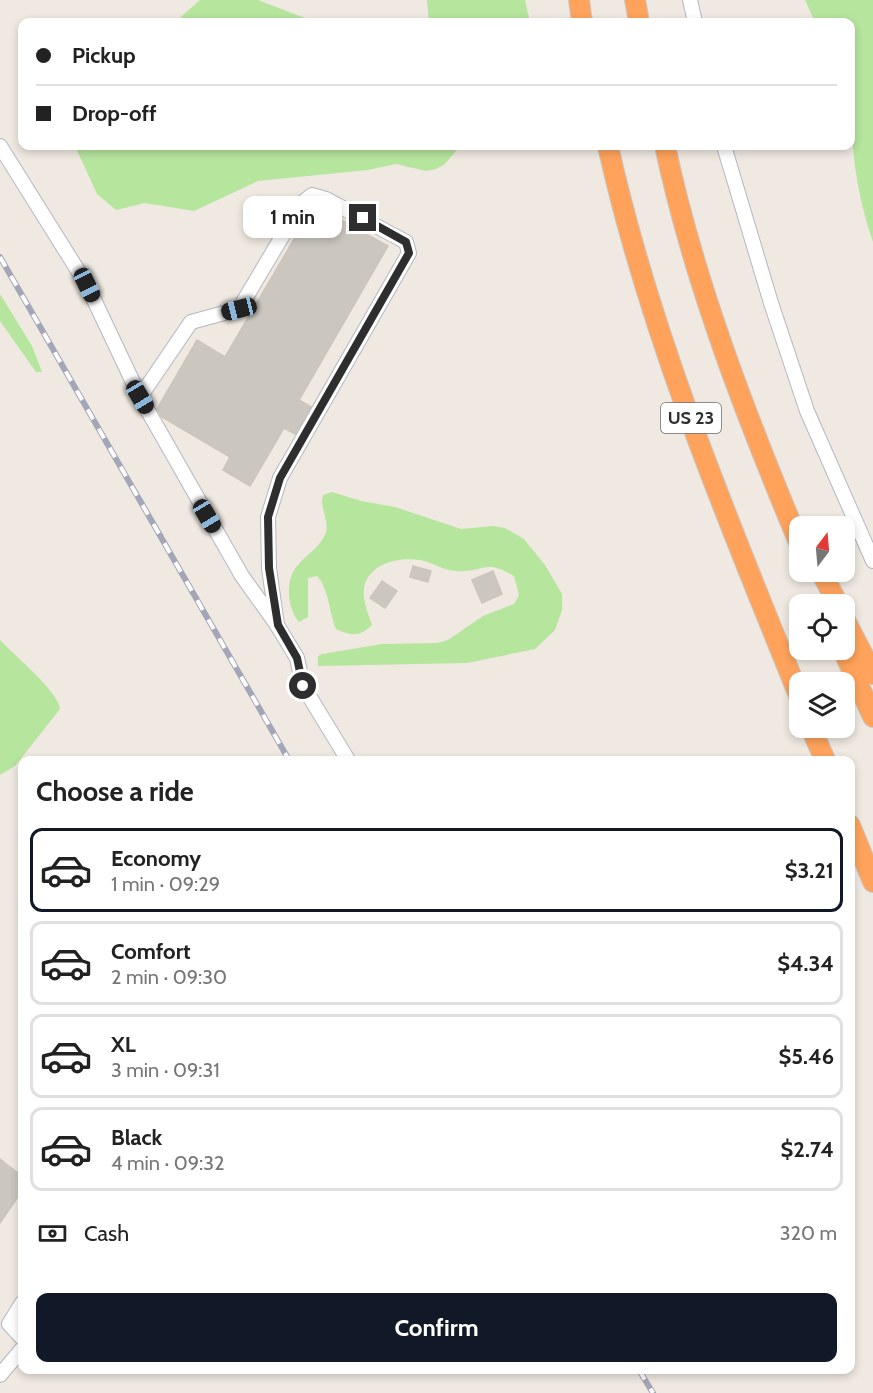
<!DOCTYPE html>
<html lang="en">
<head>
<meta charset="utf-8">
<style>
  :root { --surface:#fff; --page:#f2f2f2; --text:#222; --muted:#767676; --line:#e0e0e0; --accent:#111827 }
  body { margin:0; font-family:Cabin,sans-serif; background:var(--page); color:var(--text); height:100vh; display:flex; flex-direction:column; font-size:22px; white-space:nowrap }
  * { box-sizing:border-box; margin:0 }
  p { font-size:20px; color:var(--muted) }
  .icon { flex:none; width:33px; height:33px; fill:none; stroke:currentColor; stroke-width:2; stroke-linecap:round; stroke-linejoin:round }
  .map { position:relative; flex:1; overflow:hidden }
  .sheet { position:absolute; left:18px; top:756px; width:837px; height:618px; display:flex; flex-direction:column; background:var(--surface); border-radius:12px; box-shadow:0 3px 9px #0003 }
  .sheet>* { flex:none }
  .top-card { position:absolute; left:18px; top:18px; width:837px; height:132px; border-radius:12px; box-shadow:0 3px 9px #0003; display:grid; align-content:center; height:132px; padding:0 18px; background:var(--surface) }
  .needle { width:39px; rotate:16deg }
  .controls { position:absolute; left:789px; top:516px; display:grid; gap:12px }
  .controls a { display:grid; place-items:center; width:66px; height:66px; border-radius:12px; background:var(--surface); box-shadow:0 3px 9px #0003; font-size:30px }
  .end { position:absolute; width:27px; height:27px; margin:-14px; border:8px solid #2e2e2e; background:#fff; box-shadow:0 0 0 3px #fff }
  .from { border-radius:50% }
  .bubble { position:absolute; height:42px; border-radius:12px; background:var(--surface); box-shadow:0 3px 9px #0003; font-size:20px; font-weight:800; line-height:42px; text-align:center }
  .car { position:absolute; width:18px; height:36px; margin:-18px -9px; border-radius:8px; box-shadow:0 0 4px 2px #0007; background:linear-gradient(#222 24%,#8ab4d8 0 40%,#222 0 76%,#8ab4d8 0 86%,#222 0) }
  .top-card b { display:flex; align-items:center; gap:21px; height:57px; font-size:22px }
  .top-card b+b { border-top:2px solid var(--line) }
  .top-card i { width:15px; height:15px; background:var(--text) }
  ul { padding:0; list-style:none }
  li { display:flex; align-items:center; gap:18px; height:84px; margin:0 12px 9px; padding:0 6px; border:3px solid var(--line); border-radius:12px }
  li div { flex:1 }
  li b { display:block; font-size:22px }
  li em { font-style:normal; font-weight:800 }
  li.on { border-color:var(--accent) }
  li>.icon { width:54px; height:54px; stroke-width:1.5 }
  h2 { padding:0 18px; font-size:27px; line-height:72px }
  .pay { display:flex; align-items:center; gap:15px; height:66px; padding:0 18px; font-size:22px }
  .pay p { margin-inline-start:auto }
  .button { display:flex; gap:12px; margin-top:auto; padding:12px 18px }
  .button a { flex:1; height:69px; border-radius:12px; background:var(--accent); color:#fff; font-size:24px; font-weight:800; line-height:69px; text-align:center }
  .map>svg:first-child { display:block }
  .green { fill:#b6e59e }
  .building { fill:#cbc7bf; stroke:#cbc5ba; stroke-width:1.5 }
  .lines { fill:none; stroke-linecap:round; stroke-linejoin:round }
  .minor-casing { stroke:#b4b7c1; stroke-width:16 }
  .highway-casing { stroke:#c9c9c9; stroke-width:22 }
  .minor { stroke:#fff; stroke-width:14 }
  .highway { stroke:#ffa35c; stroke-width:20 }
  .rail-casing { stroke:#a3a6b8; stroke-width:6 }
  .rail { stroke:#fff; stroke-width:4; stroke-dasharray:11; stroke-linecap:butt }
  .route { stroke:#2e2e2e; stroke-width:8 }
  .labels { text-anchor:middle; stroke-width:5; stroke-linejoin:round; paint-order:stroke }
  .shield { fill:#fff; stroke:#6d6d6d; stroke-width:1.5 }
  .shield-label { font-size:18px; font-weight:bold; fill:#2e2e2e }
</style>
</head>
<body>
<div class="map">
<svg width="873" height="1393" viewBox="0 0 873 1393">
  <rect width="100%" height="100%" fill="#efe9e1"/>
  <g class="green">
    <path d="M 200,0 L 258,0 L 315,22 L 175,22 Z"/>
    <path d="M 427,0 L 525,0 L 530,22 L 429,22 Z"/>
    <path d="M 805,0 L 873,0 L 873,242 C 847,166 850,101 850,22 L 815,22 Z"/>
    <path d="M 75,146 L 460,146 L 445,164 L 436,169 L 426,171 L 396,164 L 368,170 L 258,181 L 194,211 L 145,203 L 116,210 L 97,194 Z"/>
    <path d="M 0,294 L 32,346 L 42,372 L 36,372 L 0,321 Z"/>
    <path d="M 332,492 L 361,501 L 395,507 L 461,529 L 493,526 L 505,528 L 524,539 L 545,565 L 562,594 L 562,610 L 555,630 L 535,649 L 467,663 L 318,666 L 318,656 L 322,654 L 382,644 L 437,643 L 448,640 L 483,616 L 514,604 L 519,595 L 514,576 C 483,558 485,573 456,571 C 444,571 432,562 420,560 C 395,556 360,566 364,598 C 365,607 369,616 372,625 C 360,637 351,636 336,629 C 329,612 329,589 317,576 L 308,578 L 308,617 L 299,622 C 287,608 285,580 297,566 C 306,555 319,548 325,535 C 331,522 319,509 323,495 Z"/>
    <path d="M 0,640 C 13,654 60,693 60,709 L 15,766 L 0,775 Z"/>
  </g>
  <g class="building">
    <path d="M 314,205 L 388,246 L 299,400 L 311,407 L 295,434 L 284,428 L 250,486 L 223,470 L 230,457 L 162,417 L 157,409 L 197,340 L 225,357 Z"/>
    <path d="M 413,566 L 431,571 L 428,582 L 410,577 Z"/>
    <path d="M 493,571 L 502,594 L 482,603 L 472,580 Z"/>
    <path d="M 382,581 L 397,591 L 385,608 L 370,598 Z"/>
    <path d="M 0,1159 L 22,1176 L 22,1191 L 0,1223 Z"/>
  </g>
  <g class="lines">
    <defs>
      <g id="minor">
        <path d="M 690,0 L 695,22"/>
        <path d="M 0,146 L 87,285 L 140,397 L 242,576 L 277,625 L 297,658 L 303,686 L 348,760"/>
        <path d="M 724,146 L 771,303 L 807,411 L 873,561"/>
        <path d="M 140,397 L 191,322 L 239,309 L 302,203 L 312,195 L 326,199 L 406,242 L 409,253 L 280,478 L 268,517 L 269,568 L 277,625"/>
        <path d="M 22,1303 L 9,1324 L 22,1338"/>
        <path d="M 0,1375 L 22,1349"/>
      </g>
      <g id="highway">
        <path d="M 579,0 L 582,22"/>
        <path d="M 635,0 L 639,22"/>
        <path d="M 608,146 C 650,335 727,518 800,698"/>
        <path d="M 665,146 C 694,282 746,416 800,545"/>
        <path d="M 821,572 L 838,604"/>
        <path d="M 844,618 L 873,674"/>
        <path d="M 843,650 L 873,717"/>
        <path d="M 811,728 L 825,760"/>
        <path d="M 850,825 L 873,882"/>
      </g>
    </defs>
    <use href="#minor" class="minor-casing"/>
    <use href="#highway" class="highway-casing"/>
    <use href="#minor" class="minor"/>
    <use href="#highway" class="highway"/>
    <defs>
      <g id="rail">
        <path d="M 0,257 L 289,760"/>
        <path d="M 639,1370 L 653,1393"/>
      </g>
    </defs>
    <use href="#rail" class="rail-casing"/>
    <use href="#rail" class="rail"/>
  </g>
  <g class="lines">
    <path class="route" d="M 303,686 L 297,658 L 278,625 L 269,568 L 268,517 L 280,478 L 409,253 L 406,242 L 363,218"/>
  </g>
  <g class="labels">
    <rect class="shield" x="661" y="403" width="60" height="30" rx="4.5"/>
    <g class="shield-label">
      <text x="691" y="424">US 23</text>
    </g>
  </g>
</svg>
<div class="controls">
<a><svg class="needle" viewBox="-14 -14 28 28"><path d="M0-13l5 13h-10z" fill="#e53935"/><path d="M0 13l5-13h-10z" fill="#767676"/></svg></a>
<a><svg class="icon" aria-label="locate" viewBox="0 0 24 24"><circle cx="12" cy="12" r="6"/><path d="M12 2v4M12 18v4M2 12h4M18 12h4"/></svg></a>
<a><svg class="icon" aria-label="layers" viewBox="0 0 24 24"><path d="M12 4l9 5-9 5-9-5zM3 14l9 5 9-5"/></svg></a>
</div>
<i class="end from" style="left:303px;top:686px"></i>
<i class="end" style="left:363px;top:218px"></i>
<div class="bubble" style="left:243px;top:196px;width:99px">1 min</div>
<i class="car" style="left:87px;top:285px;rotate:154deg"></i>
<i class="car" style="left:239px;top:309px;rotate:256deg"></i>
<i class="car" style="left:140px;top:397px;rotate:149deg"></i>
<i class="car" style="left:207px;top:516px;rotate:149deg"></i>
<div class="top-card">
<b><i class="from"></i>Pickup</b>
<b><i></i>Drop-off</b>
</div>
<section class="sheet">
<h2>Choose a ride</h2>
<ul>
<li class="on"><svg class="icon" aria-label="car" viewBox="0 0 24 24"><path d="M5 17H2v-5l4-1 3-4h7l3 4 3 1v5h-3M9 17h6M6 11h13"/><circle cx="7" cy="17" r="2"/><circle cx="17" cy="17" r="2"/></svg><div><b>Economy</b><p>1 min · 09:29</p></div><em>$3.21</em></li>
<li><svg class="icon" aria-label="car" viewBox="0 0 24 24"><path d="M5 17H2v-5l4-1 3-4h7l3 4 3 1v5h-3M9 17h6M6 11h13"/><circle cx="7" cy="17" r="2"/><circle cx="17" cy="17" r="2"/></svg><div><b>Comfort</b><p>2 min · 09:30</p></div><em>$4.34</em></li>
<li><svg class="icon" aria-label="car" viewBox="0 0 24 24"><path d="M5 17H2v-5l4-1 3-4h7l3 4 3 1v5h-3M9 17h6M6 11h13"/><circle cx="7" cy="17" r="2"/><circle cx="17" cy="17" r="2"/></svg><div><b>XL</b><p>3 min · 09:31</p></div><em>$5.46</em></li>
<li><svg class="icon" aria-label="car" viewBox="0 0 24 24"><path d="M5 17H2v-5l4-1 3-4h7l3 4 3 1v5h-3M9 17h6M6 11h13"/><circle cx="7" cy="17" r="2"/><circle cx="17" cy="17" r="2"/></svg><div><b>Black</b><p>4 min · 09:32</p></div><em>$2.74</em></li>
</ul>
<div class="pay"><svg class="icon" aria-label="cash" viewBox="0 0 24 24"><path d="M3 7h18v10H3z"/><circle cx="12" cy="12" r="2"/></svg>Cash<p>320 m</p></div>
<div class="button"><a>Confirm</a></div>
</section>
</div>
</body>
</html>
